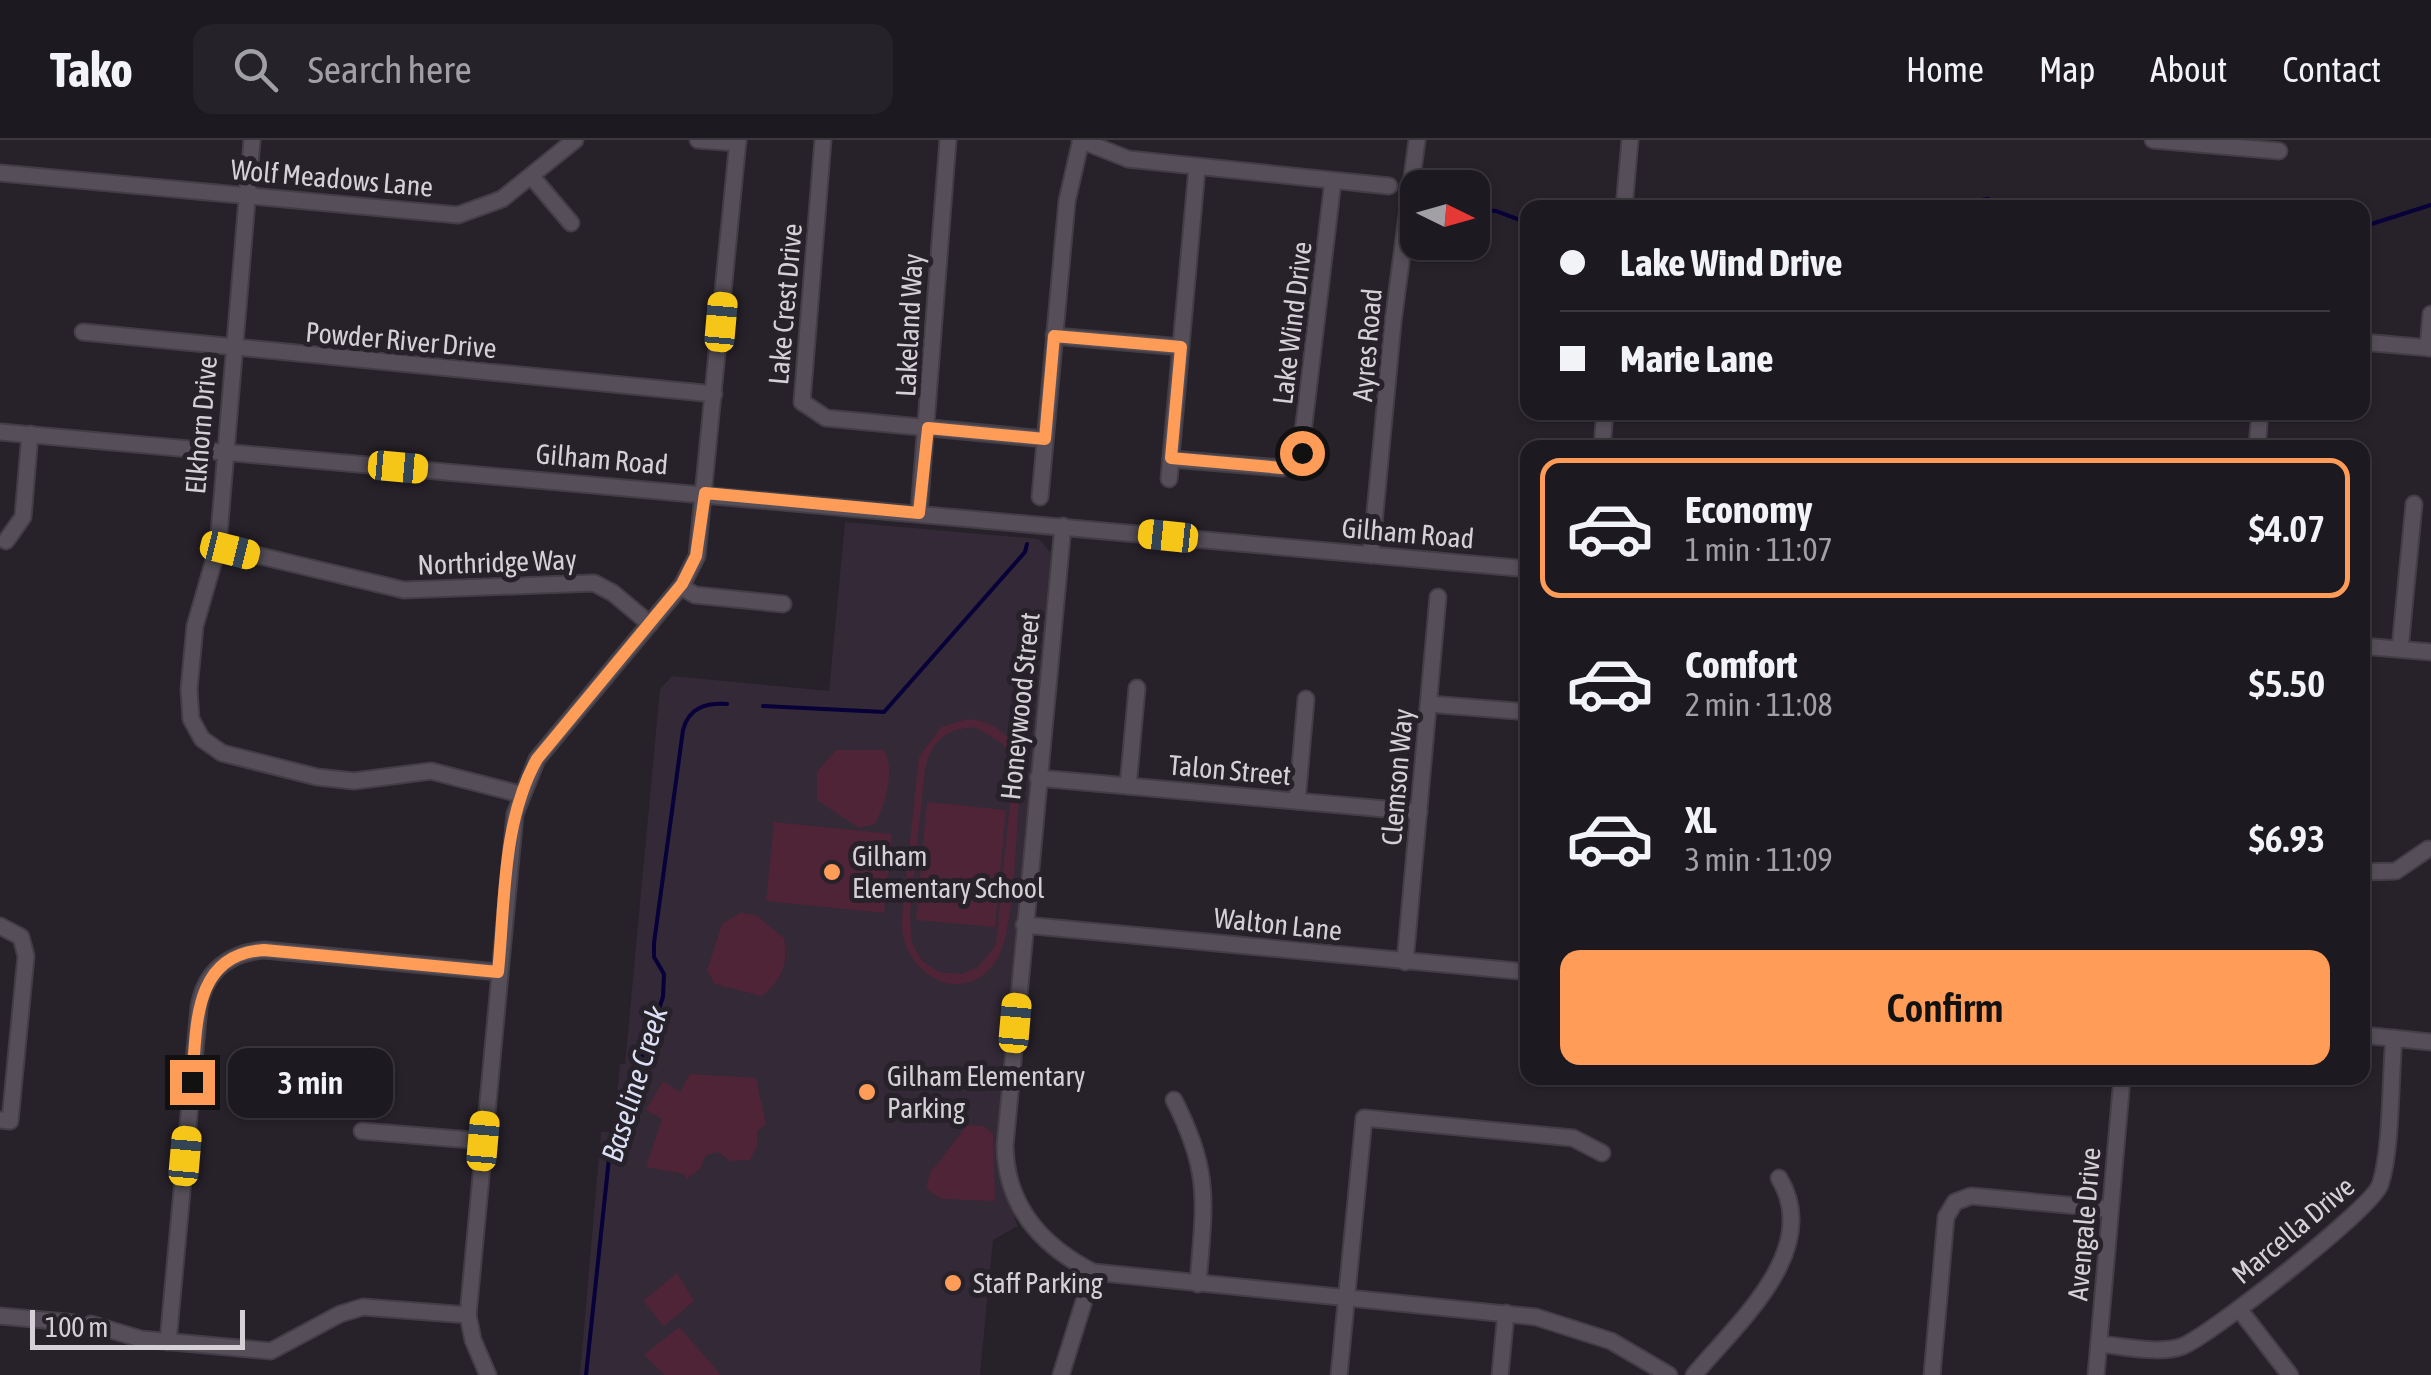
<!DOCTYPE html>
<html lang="en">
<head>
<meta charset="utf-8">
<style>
  :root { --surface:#1d1920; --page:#252229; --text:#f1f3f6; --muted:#a0a0a5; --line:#3b383e; --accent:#fe9c58 }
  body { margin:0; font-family:"Asap Condensed",sans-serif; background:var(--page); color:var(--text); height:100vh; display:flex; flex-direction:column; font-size:38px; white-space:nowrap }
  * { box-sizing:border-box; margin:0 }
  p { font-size:32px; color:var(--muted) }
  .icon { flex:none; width:55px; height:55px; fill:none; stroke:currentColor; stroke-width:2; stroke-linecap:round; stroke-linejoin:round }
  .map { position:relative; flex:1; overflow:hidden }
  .details { position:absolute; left:1520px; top:300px; width:850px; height:645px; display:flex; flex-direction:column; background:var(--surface); border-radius:20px; box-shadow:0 2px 8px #0004,0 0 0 2px var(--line) }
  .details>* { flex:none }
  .top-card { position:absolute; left:1520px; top:60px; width:850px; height:220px; border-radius:20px; box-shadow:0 2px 8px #0004,0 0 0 2px var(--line); display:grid; align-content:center; height:220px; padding:0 40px; background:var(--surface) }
  .needle { width:65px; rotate:95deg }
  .tools { position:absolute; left:1400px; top:30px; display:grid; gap:20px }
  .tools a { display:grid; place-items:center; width:90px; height:90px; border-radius:20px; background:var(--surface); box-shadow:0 2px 8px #0004,0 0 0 2px var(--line); font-size:50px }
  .scale { position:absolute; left:30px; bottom:25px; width:215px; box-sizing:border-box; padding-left:10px; border:5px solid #d4d0d6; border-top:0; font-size:28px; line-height:35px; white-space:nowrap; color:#d4d0d6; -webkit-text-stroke:8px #27212a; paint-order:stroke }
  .end { position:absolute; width:45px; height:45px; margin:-22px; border:12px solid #fe9c58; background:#111; box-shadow:0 0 0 5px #111 }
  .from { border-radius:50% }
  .bubble { position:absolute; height:70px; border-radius:20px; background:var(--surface); box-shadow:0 2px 8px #0004,0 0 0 2px var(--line); font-size:32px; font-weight:600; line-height:70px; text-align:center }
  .car { position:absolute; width:30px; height:60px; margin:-30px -15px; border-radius:12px; box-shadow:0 0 8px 2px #0007; background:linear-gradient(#f5c518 24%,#345 0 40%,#f5c518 0 76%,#345 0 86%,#f5c518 0) }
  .top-card b { display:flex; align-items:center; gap:35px; height:95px; font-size:38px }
  .top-card b+b { border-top:2px solid var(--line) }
  .top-card i { width:25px; height:25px; background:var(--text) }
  ul { padding:18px 0 0; list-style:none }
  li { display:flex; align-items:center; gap:30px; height:140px; margin:0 20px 15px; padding:0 20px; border:5px solid transparent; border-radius:20px }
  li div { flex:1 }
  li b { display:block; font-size:38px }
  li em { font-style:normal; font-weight:600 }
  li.selected { border-color:var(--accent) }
  li>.icon { width:90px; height:90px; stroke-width:1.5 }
  .action { display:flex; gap:20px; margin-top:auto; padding:20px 40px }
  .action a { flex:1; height:115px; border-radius:20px; background:var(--accent); color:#111; font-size:40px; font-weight:600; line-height:115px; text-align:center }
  header { display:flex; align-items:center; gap:60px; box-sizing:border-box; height:140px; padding:0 50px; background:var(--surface); border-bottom:2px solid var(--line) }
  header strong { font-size:48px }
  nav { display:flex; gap:55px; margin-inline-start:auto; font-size:35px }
  .search { width:700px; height:90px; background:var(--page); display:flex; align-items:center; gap:25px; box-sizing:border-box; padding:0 35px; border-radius:20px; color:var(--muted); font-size:38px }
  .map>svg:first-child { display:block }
  .built { fill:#332937 }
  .green { fill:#4f2437; fill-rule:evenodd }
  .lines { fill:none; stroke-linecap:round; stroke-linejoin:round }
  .stream { stroke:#070039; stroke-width:4 }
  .minor-casing { stroke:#433e46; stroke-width:19 }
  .minor { stroke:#564f59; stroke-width:15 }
  .route { stroke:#fe9c58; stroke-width:12 }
  .poi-dot { fill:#fe9c58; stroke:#27212a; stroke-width:4 }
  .labels { text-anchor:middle; stroke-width:10; stroke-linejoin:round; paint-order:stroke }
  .street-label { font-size:28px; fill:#d4d0d6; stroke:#27212a }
  .poi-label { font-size:28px; fill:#d4d0d6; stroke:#27212a; text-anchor:start }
  .water-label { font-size:30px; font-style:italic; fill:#dadff3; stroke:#27212a }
</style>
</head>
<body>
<header>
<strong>Tako</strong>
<div class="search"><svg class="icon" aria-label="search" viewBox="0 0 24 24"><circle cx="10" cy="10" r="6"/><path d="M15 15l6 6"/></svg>Search here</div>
<nav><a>Home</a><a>Map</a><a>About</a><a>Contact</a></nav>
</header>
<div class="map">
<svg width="2431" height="1235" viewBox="0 0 2431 1235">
  <rect width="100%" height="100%" fill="#27212a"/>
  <path class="built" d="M 845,382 L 1039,399 L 1051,413 L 997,992 L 1001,1043 L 1018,1086 L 993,1100 L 980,1235 L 580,1235 L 601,992 L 613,992 L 620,924 L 625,924 L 660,549 L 672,536 L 829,551 Z"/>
  <g class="green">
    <path d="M 968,579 C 999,581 1019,602 1021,632 C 1017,673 1015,778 1001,811 C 974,873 898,840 902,777 L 919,617 L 941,587 ZM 977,588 L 1003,604 L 1013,630 L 996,805 L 978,827 L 962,834 L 939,832 L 922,821 L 912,803 L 910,774 L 925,629 C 931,602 948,586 977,588 Z"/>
    <path d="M 836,610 L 884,610 C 896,630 885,664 875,684 L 859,688 L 817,660 L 817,632 Z"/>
    <path d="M 927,662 L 1006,670 L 995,787 L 916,780 Z"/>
    <path d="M 774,682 L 892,694 L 884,773 L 766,761 Z"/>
    <path d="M 740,773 L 756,775 L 784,798 C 788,825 783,838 762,856 L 715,844 L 707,831 L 722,784 Z"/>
    <path d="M 690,934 L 756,938 L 766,984 L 757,991 L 757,1006 L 750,1020 L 730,1021 L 718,1012 L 706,1015 L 700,1029 L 687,1039 L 684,1034 L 646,1027 L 662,979 L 646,970 L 663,941 L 680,952 Z"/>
    <path d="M 967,985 L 984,986 L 993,995 L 995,1061 L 941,1059 L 926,1048 L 930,1033 Z"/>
    <path d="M 677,1133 L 694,1161 L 664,1186 L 643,1161 Z"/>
    <path d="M 679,1187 L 721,1235 L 665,1235 L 644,1215 Z"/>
  </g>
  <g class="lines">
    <g class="stream">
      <path d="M 1923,68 L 1988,59 L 2010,68"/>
      <path d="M 1472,69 L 1496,71 L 1528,83"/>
      <path d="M 2362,87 L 2431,65"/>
      <path d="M 763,566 L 884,572 L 1025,412 L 1027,404"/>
      <path d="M 586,1235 L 610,1009 L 663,857 L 664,834 L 654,817 L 654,803 L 683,590 C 689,567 706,563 727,564"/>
    </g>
    <defs>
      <g id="minor">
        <path d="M 252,0 L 218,406 L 195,486 L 189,549 L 191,579 L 202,599 L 222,613 L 317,637 L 354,641 L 431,631 L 520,654"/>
        <path d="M 698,0 L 738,3"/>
        <path d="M 823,0 L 802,262 L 826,278 L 1045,299"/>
        <path d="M 1080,0 L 1128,19 L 1389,46"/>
        <path d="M 2153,0 L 2279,11"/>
        <path d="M 0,33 L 458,75 L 502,59 L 575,0"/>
        <path d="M 532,37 L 571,83"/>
        <path d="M 1624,68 L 1630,0"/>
        <path d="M 83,192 L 714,254"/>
        <path d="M 1054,196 L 1181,207"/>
        <path d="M 2362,202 L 2431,208"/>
        <path d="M 2428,208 L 2431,174"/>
        <path d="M 0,292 L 1528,429"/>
        <path d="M 1602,308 L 1605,272"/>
        <path d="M 2257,308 L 2260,272"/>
        <path d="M 1171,319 L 1282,328 L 1300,318 L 1333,41"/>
        <path d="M 1169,339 L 1197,28"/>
        <path d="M 1040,357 L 1067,61 L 1081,0"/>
        <path d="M 919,373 L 948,0"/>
        <path d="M 1063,386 L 1005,1006 C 1006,1066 1042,1106 1093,1132 L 1536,1177 L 1611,1201 L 1669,1235"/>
        <path d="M 6,401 L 23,377 L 30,294"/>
        <path d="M 218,406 L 404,450 L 594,443 L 613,453 L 650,484"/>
        <path d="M 1371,415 L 1393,182 L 1417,0"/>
        <path d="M 681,447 L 695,455 L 783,464"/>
        <path d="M 2362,506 L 2431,512"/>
        <path d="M 2400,509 L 2414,364"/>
        <path d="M 1429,564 L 1528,572"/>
        <path d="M 1038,638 L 1419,672"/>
        <path d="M 1128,646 L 1137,548"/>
        <path d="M 1297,661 L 1306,559"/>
        <path d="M 2362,732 L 2396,731 L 2428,709"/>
        <path d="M 1024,785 L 1528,832"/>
        <path d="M 0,786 L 21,797 L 26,816 L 10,981 L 0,980"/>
        <path d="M 1405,822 L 1438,457"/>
        <path d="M 2362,895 L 2431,902"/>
        <path d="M 1174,960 C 1212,1034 1204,1064 1198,1144"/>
        <path d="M 362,991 L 483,1001"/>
        <path d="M 2239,1169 L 2290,1235"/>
        <path d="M 0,1176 L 76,1183"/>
        <path d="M 91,1184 L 141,1199 L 271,1211 L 340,1174 L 363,1167 L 468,1175"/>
        <path d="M 168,1202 L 199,867 C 205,831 229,813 264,810 L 498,832"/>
        <path d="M 2099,1204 C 2124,1206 2159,1215 2183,1206 C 2212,1194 2371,1069 2380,1045 C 2392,1010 2390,938 2394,898"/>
        <path d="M 488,1235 L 473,1200 L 468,1175 L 515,674 L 537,619 L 682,445 L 697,416 L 738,0"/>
        <path d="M 1061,1235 L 1093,1132"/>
        <path d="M 1339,1235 L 1364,978 L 1573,998 L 1602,1013"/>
        <path d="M 1500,1235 L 1506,1173"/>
        <path d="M 1694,1235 C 1737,1183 1823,1110 1779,1038"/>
        <path d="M 1932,1235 L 1946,1077 L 1955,1062 L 1971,1056 L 2110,1069"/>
        <path d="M 2096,1235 L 2122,938"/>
      </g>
    </defs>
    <use href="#minor" class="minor-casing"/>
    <use href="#minor" class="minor"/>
  </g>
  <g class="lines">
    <path class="route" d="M 192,942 C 197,887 192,814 264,810 L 498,832 C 505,763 502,681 537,619 L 682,444 L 696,416 L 705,353 L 919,373 L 928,288 L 1045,299 L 1054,196 L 1181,207 L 1171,318 L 1282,328 L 1296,323 L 1302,313"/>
  </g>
  <g class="poi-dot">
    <circle cx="832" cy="732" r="10"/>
    <circle cx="867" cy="952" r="10"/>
    <circle cx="953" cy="1143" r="10"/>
  </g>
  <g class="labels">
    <g class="street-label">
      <text transform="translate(332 38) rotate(5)" y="10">Wolf Meadows Lane</text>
      <text transform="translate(785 164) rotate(-85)" y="10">Lake Crest Drive</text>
      <text transform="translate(1292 183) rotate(-83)" y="10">Lake Wind Drive</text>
      <text transform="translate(909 185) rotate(-87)" y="10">Lakeland Way</text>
      <text transform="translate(401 200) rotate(5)" y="10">Powder River Drive</text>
      <text transform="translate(1367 205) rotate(-85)" y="10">Ayres Road</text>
      <text transform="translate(201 285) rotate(-85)" y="10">Elkhorn Drive</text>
      <text transform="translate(602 319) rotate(5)" y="10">Gilham Road</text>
      <text transform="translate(1408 393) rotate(5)" y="10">Gilham Road</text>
      <text transform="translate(497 422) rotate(-2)" y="10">Northridge Way</text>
      <text transform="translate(1020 566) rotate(-84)" y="10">Honeywood Street</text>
      <text transform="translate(1230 630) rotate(5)" y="10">Talon Street</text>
      <text transform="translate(1397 637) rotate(-85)" y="10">Clemson Way</text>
      <text transform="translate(1278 784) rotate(6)" y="10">Walton Lane</text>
      <text transform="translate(2084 1084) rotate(-85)" y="10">Avengale Drive</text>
      <text transform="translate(2293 1090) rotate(-40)" y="10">Marcella Drive</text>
    </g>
    <g class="poi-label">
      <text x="852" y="726">Gilham<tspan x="852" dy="32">Elementary School</tspan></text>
      <text x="887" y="946">Gilham Elementary<tspan x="887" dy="32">Parking</tspan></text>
      <text x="973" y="1153">Staff Parking</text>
    </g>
    <g class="water-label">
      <text transform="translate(635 944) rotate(-73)" y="10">Baseline Creek</text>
    </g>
  </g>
</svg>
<div class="tools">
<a><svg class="needle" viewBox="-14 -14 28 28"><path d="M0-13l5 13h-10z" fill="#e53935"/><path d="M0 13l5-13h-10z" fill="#a0a0a5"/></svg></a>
</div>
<div class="scale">100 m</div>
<i class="end from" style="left:1302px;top:313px"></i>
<i class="end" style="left:192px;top:942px"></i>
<div class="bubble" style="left:228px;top:908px;width:165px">3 min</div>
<i class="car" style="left:721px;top:182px;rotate:5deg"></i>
<i class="car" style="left:398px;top:327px;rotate:95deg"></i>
<i class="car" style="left:1168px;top:396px;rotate:276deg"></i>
<i class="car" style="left:230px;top:410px;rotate:104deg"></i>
<i class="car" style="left:1015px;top:883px;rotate:5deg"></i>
<i class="car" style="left:483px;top:1001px;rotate:5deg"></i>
<i class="car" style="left:185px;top:1016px;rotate:5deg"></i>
<div class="top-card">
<b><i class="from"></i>Lake Wind Drive</b>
<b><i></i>Marie Lane</b>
</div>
<section class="details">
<ul>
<li class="selected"><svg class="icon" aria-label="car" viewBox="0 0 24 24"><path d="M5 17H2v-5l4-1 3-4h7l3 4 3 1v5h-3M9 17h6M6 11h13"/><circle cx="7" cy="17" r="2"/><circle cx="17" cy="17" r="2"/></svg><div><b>Economy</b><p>1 min · 11:07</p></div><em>$4.07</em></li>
<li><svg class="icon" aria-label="car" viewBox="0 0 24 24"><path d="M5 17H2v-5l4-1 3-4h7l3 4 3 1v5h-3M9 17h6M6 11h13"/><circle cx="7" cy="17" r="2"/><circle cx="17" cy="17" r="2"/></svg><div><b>Comfort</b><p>2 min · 11:08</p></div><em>$5.50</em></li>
<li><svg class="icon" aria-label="car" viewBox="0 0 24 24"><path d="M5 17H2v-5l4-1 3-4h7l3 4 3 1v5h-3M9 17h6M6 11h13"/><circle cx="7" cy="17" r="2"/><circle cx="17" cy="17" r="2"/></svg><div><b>XL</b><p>3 min · 11:09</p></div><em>$6.93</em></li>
</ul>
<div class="action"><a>Confirm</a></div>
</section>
</div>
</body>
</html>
